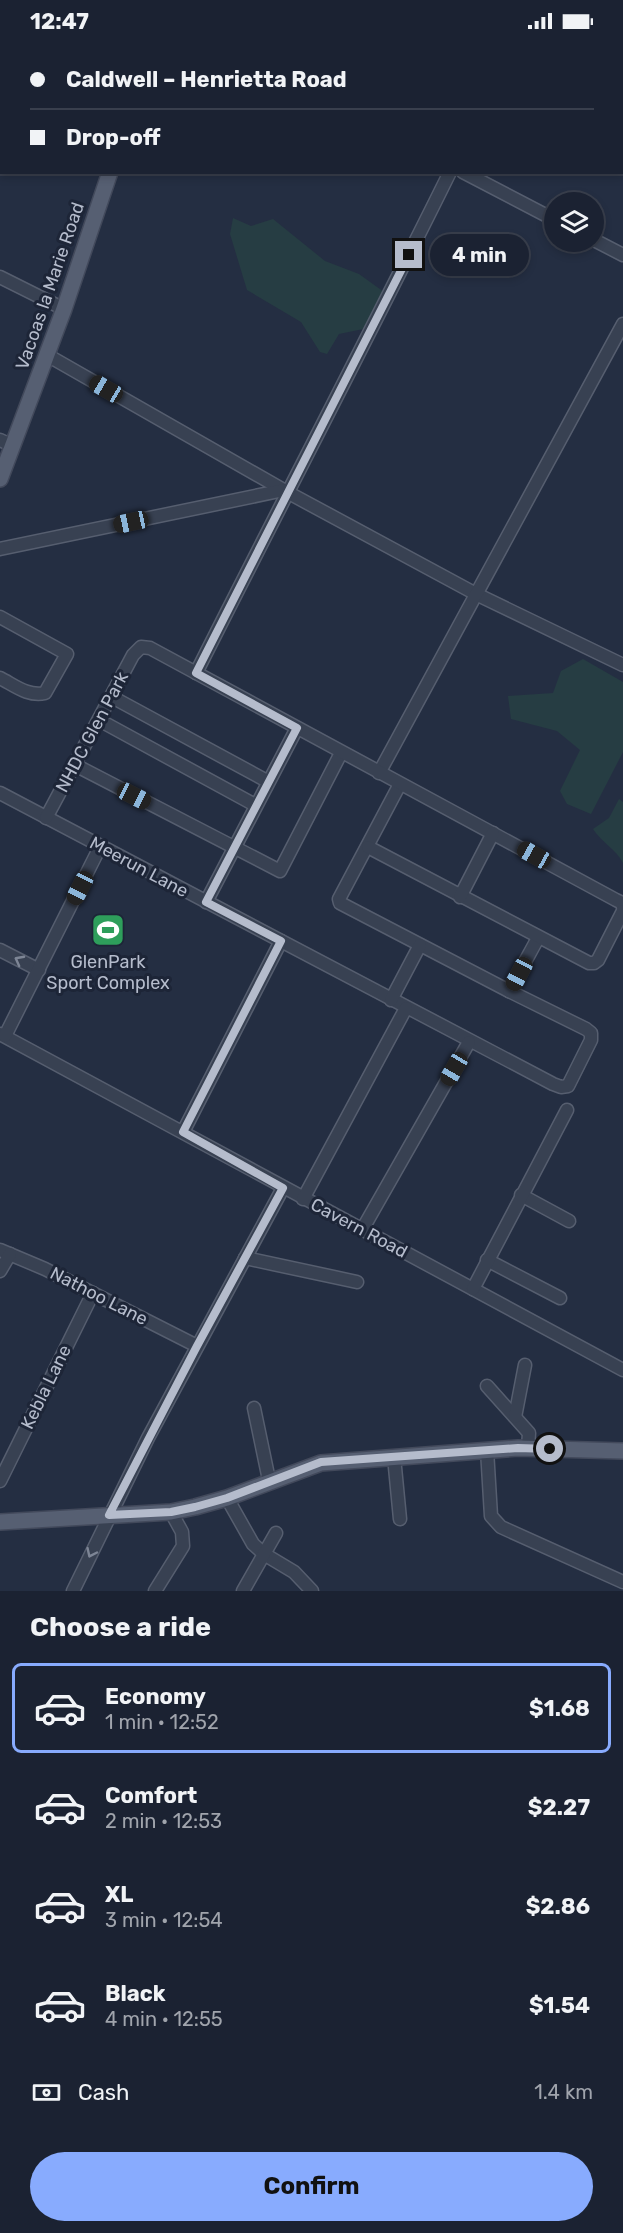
<!DOCTYPE html>
<html lang="en">
<head>
<meta charset="utf-8">
<style>
  :root { --surface:#1b2232; --page:#242a3a; --text:#f1f3f6; --muted:#a0a4ac; --line:#393f4d; --accent:#88abfe }
  body { margin:0; font-family:Rubik,sans-serif; background:var(--page); color:var(--text); height:100vh; display:flex; flex-direction:column; font-size:22px; white-space:nowrap }
  * { box-sizing:border-box; margin:0 }
  p { font-size:20px; color:var(--muted) }
  .icon { flex:none; width:33px; height:33px; fill:none; stroke:currentColor; stroke-width:2; stroke-linecap:round; stroke-linejoin:round }
  .map { position:relative; height:1549px; overflow:hidden }
  .details { display:flex; flex-direction:column; background:var(--surface); flex:1 }
  .details>* { flex:none }
  .guide { position:absolute; left:0px; top:0px; width:624px; height:132px; box-shadow:0 3px 9px #0003,0 0 0 2px var(--line); display:grid; align-content:center; height:132px; padding:0 30px; background:var(--surface) }
  .controls { position:absolute; left:544px; top:150px; display:grid; gap:12px }
  .controls a { display:grid; place-items:center; width:60px; height:60px; border-radius:50%; background:var(--surface); box-shadow:0 3px 9px #0003,0 0 0 2px var(--line); font-size:30px }
  .end { position:absolute; width:27px; height:27px; margin:-14px; border:8px solid #b5bccc; background:#111; box-shadow:0 0 0 3px #111 }
  .from { border-radius:50% }
  .bubble { position:absolute; height:42px; border-radius:21px; background:var(--surface); box-shadow:0 3px 9px #0003,0 0 0 2px var(--line); font-size:20px; font-weight:700; line-height:42px; text-align:center }
  .car { position:absolute; width:18px; height:36px; margin:-18px -9px; border-radius:8px; box-shadow:0 0 4px 2px #0007; background:linear-gradient(#222 24%,#8ab4d8 0 40%,#222 0 76%,#8ab4d8 0 86%,#222 0) }
  .guide b { display:flex; align-items:center; gap:21px; height:57px; font-size:22px }
  .guide b+b { border-top:2px solid var(--line) }
  .guide i { width:15px; height:15px; background:var(--text) }
  ul { padding:0; list-style:none }
  li { display:flex; align-items:center; gap:18px; height:90px; margin:0 12px 9px; padding:0 18px; border:3px solid transparent; border-radius:9px }
  li div { flex:1 }
  li b { display:block; font-size:22px }
  li em { font-style:normal; font-weight:700 }
  li.active { border-color:var(--accent) }
  li>.icon { width:54px; height:54px; stroke-width:1.5 }
  h2 { padding:0 30px; font-size:27px; line-height:72px }
  .pay { display:flex; align-items:center; gap:15px; height:66px; padding:0 30px; font-size:22px }
  .pay p { margin-inline-start:auto }
  .cta { display:flex; gap:12px; margin-top:auto; padding:12px 30px }
  .cta a { flex:1; height:69px; border-radius:36px; background:var(--accent); color:#111; font-size:24px; font-weight:700; line-height:69px; text-align:center }
  .status { display:flex; justify-content:space-between; align-items:center; height:42px; padding:0 30px; background:var(--surface); direction:ltr }
  .status svg { height:16px; fill:currentColor }
  .map>svg:first-child { display:block }
  .green { fill:#263d43 }
  .lines { fill:none; stroke-linecap:round; stroke-linejoin:round }
  .minor-casing { stroke:#565e6f; stroke-width:15 }
  .major-casing { stroke:#42495b; stroke-width:18 }
  .minor { stroke:#384152; stroke-width:12 }
  .major { stroke:#565f72; stroke-width:15 }
  .oneway { stroke:#7d8595 }
  .route { stroke:#b5bccc; stroke-width:8 }
  .labels { text-anchor:middle; stroke-width:6; stroke-linejoin:round; paint-order:stroke }
  .street-label { font-size:18px; fill:#b5bccc; stroke:#1d2537 }
  .poi-label { font-size:18px; fill:#b5bccc; stroke:#1d2537 }
</style>
</head>
<body>
<div class="status"><b>12:47</b><svg viewBox="0 0 49 12"><path d="M0 12V9h3v3zM5 12V6h3v6zM10 12V3h3v9zM15 12V0h3v12zM26 1h20v11H26zM47 4h2v5h-2z"/></svg></div>
<div class="map">
<svg width="623" height="1549" viewBox="0 0 623 1549">
  <rect width="100%" height="100%" fill="#242e42"/>
  <g class="green">
    <path d="M 233,176 L 251,184 L 273,177 L 325,219 L 359,232 L 384,250 L 368,286 L 339,292 L 327,312 L 320,310 L 301,280 L 247,248 L 230,192 Z"/>
    <path d="M 583,617 L 623,640 L 623,710 L 591,772 L 567,762 L 560,749 L 580,708 L 557,689 L 511,677 L 508,654 L 553,651 L 561,629 Z"/>
    <path d="M 619,757 L 623,760 L 623,821 C 616,807 601,800 593,787 L 609,776 Z"/>
  </g>
  <g class="lines">
    <defs>
      <g id="minor">
        <path d="M 209,0 L 212,2"/>
        <path d="M 0,26 L 2,27"/>
        <path d="M 463,130 L 555,178"/>
        <path d="M 594,198 L 623,213"/>
        <path d="M 0,235 L 64,267"/>
        <path d="M 47,313 L 287,450 L 476,552 L 623,623"/>
        <path d="M 0,398 L 13,404"/>
        <path d="M 0,507 L 284,448"/>
        <path d="M 0,575 L 67,612 L 45,651 C 28,655 14,643 0,636"/>
        <path d="M 196,631 C 280,464 367,298 450,130"/>
        <path d="M 112,655 L 267,739"/>
        <path d="M 99,678 L 255,763"/>
        <path d="M 75,723 L 280,829 L 341,711"/>
        <path d="M 379,731 L 623,282"/>
        <path d="M 400,742 L 339,857 L 340,861 L 509,949 L 538,896"/>
        <path d="M 0,751 L 553,1042 L 561,1045 L 568,1044 L 591,998 L 591,991 L 586,987 L 509,949"/>
        <path d="M 46,776 L 133,613 L 141,605 L 150,606 L 616,858 L 622,861 L 623,865"/>
        <path d="M 368,805 L 589,921 L 594,921 L 598,918 L 623,869"/>
        <path d="M 460,855 L 493,791"/>
        <path d="M 206,860 L 297,686"/>
        <path d="M 0,908 L 39,928"/>
        <path d="M 391,958 L 420,903"/>
        <path d="M 0,992 L 623,1328"/>
        <path d="M 5,994 L 100,805"/>
        <path d="M 183,1090 L 281,899"/>
        <path d="M 521,1153 L 569,1179"/>
        <path d="M 303,1157 L 406,966"/>
        <path d="M 362,1188 L 469,1000"/>
        <path d="M 0,1208 L 45,1227 L 197,1304"/>
        <path d="M 245,1216 L 357,1240"/>
        <path d="M 487,1218 L 560,1256"/>
        <path d="M 0,1229 L 10,1212"/>
        <path d="M 473,1247 L 567,1068"/>
        <path d="M 487,1344 L 529,1391 L 528,1406"/>
        <path d="M 254,1366 L 269,1438"/>
        <path d="M 515,1375 L 525,1323"/>
        <path d="M 487,1408 L 491,1474 L 501,1485 L 623,1540"/>
        <path d="M 394,1415 L 400,1477"/>
        <path d="M 0,1439 L 93,1251"/>
        <path d="M 227,1456 L 253,1502 L 264,1512 L 294,1530 L 312,1549"/>
        <path d="M 73,1549 L 148,1396 L 283,1146"/>
        <path d="M 155,1549 L 183,1504 L 182,1490 L 171,1470"/>
        <path d="M 243,1549 L 276,1491"/>
      </g>
      <g id="major">
        <path d="M 143,2 L 143,0"/>
        <path d="M 0,437 L 64,267 L 110,130"/>
        <path d="M 0,1480 L 171,1470 L 195,1465 L 227,1456 L 321,1421 L 518,1406 L 623,1409"/>
      </g>
    </defs>
    <use href="#minor" class="minor-casing"/>
    <use href="#major" class="major-casing"/>
    <use href="#minor" class="minor"/>
    <use href="#major" class="major"/>
  </g>
  <defs><path id="oneway-chevron" d="M-2-3.5L2.5 0L-2 3.5" fill="none" stroke-width="1.6" stroke-linecap="round" stroke-linejoin="round" transform="scale(1.5)"/></defs>
  <g class="oneway">
    <use href="#oneway-chevron" transform="translate(19 918) rotate(-152)"/>
    <use href="#oneway-chevron" transform="translate(91 1511) rotate(115)"/>
  </g>
  <g class="lines">
    <path class="route" d="M 409,213 L 196,631 L 297,686 L 206,860 L 281,899 L 183,1090 L 283,1146 L 197,1304 L 109,1473 L 171,1470 L 195,1465 L 227,1456 L 321,1420 L 518,1406 L 550,1407"/>
  </g>
  <defs>
    <symbol id="stadium-square" viewBox="-11 -11 22 22"><rect x="-9" y="-9" width="18" height="18" rx="4" fill="#2e9e5b" stroke="#1d2537"/><path d="M0-5a6.5 5 0 1 0 0 10a6.5 5 0 1 0 0-10ZM-3.5-1.8h7v3.6h-7Z" fill="#fff"/></symbol>
  </defs>
  <g fill-rule="evenodd">
    <use href="#stadium-square" x="89" y="869" width="38" height="38"/>
  </g>
  <g class="labels">
    <g class="street-label">
      <text transform="translate(50 244) rotate(-71)" y="6">Vacoas la Marie Road</text>
      <text transform="translate(92 690) rotate(-62)" y="6">NHDC Glen Park</text>
      <text transform="translate(139 825) rotate(28)" y="6">Meerun Lane</text>
      <text transform="translate(359 1186) rotate(28)" y="6">Cavern Road</text>
      <text transform="translate(99 1254) rotate(27)" y="6">Nathoo Lane</text>
      <text transform="translate(46 1345) rotate(-64)" y="6">Kebla Lane</text>
    </g>
    <g class="poi-label">
      <text x="108" y="926">GlenPark<tspan x="108" dy="21">Sport Complex</tspan></text>
    </g>
  </g>
</svg>
<div class="controls">
<a><svg class="icon" aria-label="layers" viewBox="0 0 24 24"><path d="M12 4l9 5-9 5-9-5zM3 14l9 5 9-5"/></svg></a>
</div>
<i class="end from" style="left:550px;top:1407px"></i>
<i class="end" style="left:409px;top:213px"></i>
<div class="bubble" style="left:430px;top:192px;width:99px">4 min</div>
<i class="car" style="left:106px;top:347px;rotate:300deg"></i>
<i class="car" style="left:131px;top:480px;rotate:258deg"></i>
<i class="car" style="left:134px;top:754px;rotate:117deg"></i>
<i class="car" style="left:534px;top:813px;rotate:299deg"></i>
<i class="car" style="left:80px;top:846px;rotate:207deg"></i>
<i class="car" style="left:519px;top:932px;rotate:208deg"></i>
<i class="car" style="left:454px;top:1027px;rotate:210deg"></i>
<div class="guide">
<b><i class="from"></i>Caldwell – Henrietta Road</b>
<b><i></i>Drop-off</b>
</div>
</div>
<section class="details">
<h2>Choose a ride</h2>
<ul>
<li class="active"><svg class="icon" aria-label="car" viewBox="0 0 24 24"><path d="M5 17H2v-5l4-1 3-4h7l3 4 3 1v5h-3M9 17h6M6 11h13"/><circle cx="7" cy="17" r="2"/><circle cx="17" cy="17" r="2"/></svg><div><b>Economy</b><p>1 min · 12:52</p></div><em>$1.68</em></li>
<li><svg class="icon" aria-label="car" viewBox="0 0 24 24"><path d="M5 17H2v-5l4-1 3-4h7l3 4 3 1v5h-3M9 17h6M6 11h13"/><circle cx="7" cy="17" r="2"/><circle cx="17" cy="17" r="2"/></svg><div><b>Comfort</b><p>2 min · 12:53</p></div><em>$2.27</em></li>
<li><svg class="icon" aria-label="car" viewBox="0 0 24 24"><path d="M5 17H2v-5l4-1 3-4h7l3 4 3 1v5h-3M9 17h6M6 11h13"/><circle cx="7" cy="17" r="2"/><circle cx="17" cy="17" r="2"/></svg><div><b>XL</b><p>3 min · 12:54</p></div><em>$2.86</em></li>
<li><svg class="icon" aria-label="car" viewBox="0 0 24 24"><path d="M5 17H2v-5l4-1 3-4h7l3 4 3 1v5h-3M9 17h6M6 11h13"/><circle cx="7" cy="17" r="2"/><circle cx="17" cy="17" r="2"/></svg><div><b>Black</b><p>4 min · 12:55</p></div><em>$1.54</em></li>
</ul>
<div class="pay"><svg class="icon" aria-label="cash" viewBox="0 0 24 24"><path d="M3 7h18v10H3z"/><circle cx="12" cy="12" r="2"/></svg>Cash<p>1.4 km</p></div>
<div class="cta"><a>Confirm</a></div>
</section>
</body>
</html>
